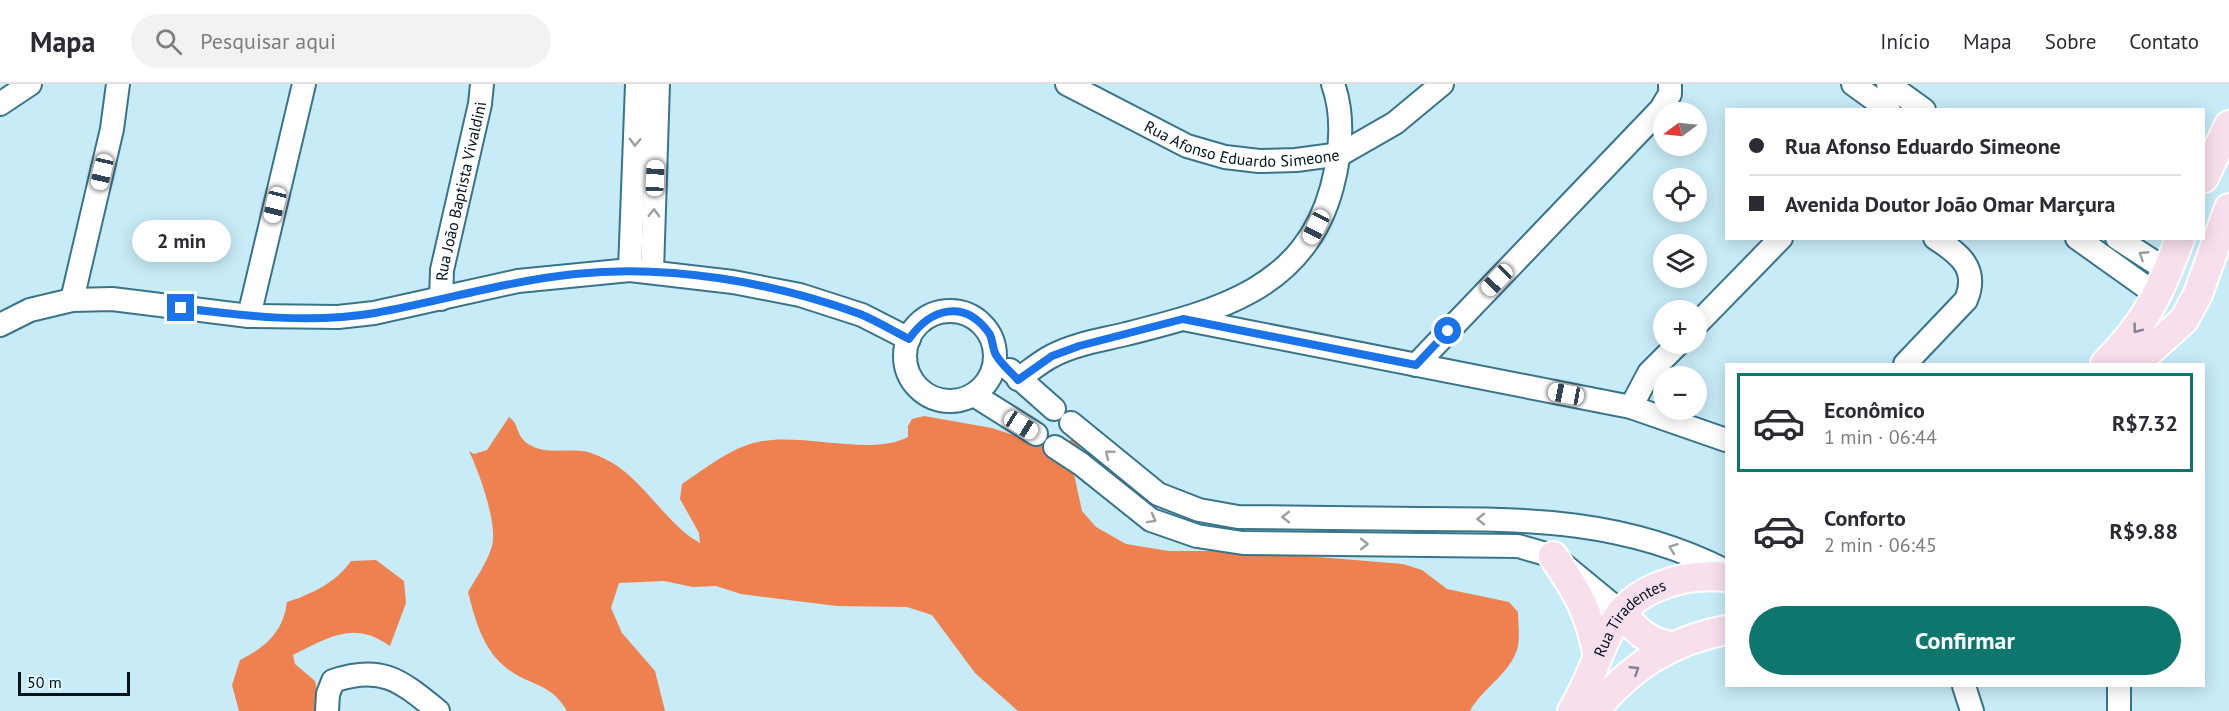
<!DOCTYPE html>
<html lang="pt">
<head>
<meta charset="utf-8">
<style>
  :root { --surface:#fff; --page:#f2f2f3; --text:#2b2b33; --muted:#7c7c81; --line:#e1e1e2; --accent:#0f766e }
  body { margin:0; font-family:"PT Sans",sans-serif; background:var(--page); color:var(--text); height:100vh; display:flex; flex-direction:column; font-size:22px; white-space:nowrap }
  * { box-sizing:border-box; margin:0 }
  p { font-size:20px; color:var(--muted) }
  .icon { flex:none; width:33px; height:33px; fill:none; stroke:currentColor; stroke-width:2; stroke-linecap:round; stroke-linejoin:round }
  .map { position:relative; flex:1; overflow:hidden }
  .sheet { position:absolute; left:1725px; top:279px; width:480px; height:324px; display:flex; flex-direction:column; background:var(--surface); border-radius:0px; box-shadow:0 3px 15px #0003 }
  .sheet>* { flex:none }
  .guide { position:absolute; left:1725px; top:24px; width:480px; height:132px; border-radius:0px; box-shadow:0 3px 15px #0003; display:grid; align-content:center; height:132px; padding:0 24px; background:var(--surface) }
  .needle { width:39px; rotate:255deg }
  .buttons { position:absolute; left:1653px; top:18px; display:grid; gap:12px }
  .buttons a { display:grid; place-items:center; width:54px; height:54px; border-radius:50%; background:var(--surface); box-shadow:0 3px 15px #0003; font-size:30px }
  .scale { position:absolute; left:18px; bottom:15px; width:112px; box-sizing:border-box; padding-left:6px; border:3px solid #00131b; border-top:0; font-size:16px; line-height:21px; white-space:nowrap; color:#00131b; -webkit-text-stroke:4px #dff6ff; paint-order:stroke }
  .end { position:absolute; width:27px; height:27px; margin:-14px; border:8px solid #1a73e8; background:#fff; box-shadow:0 0 0 3px #fff }
  .from { border-radius:50% }
  .bubble { position:absolute; height:42px; border-radius:21px; background:var(--surface); box-shadow:0 3px 15px #0003; font-size:20px; font-weight:600; line-height:42px; text-align:center }
  .car { position:absolute; width:18px; height:36px; margin:-18px -9px; border-radius:8px; box-shadow:0 0 4px 2px #0007; background:linear-gradient(#fff 24%,#345 0 40%,#fff 0 76%,#345 0 86%,#fff 0) }
  .guide b { display:flex; align-items:center; gap:21px; height:57px; font-size:22px }
  .guide b+b { border-top:2px solid var(--line) }
  .guide i { width:15px; height:15px; background:var(--text) }
  ul { padding:10px 0 0; list-style:none }
  li { display:flex; align-items:center; gap:18px; height:99px; margin:0 12px 9px; padding:0 12px; border:3px solid transparent; border-radius:0px }
  li div { flex:1 }
  li b { display:block; font-size:22px }
  li em { font-style:normal; font-weight:600 }
  li.current { border-color:var(--accent) }
  li>.icon { width:54px; height:54px; stroke-width:1.5 }
  .action { display:flex; gap:12px; margin-top:auto; padding:12px 24px }
  .action a { flex:1; height:69px; border-radius:36px; background:var(--accent); color:#fff; font-size:24px; font-weight:600; line-height:69px; text-align:center }
  header { display:flex; align-items:center; gap:36px; box-sizing:border-box; height:84px; padding:0 30px; background:var(--surface); border-bottom:2px solid var(--line) }
  header strong { font-size:28px }
  nav { display:flex; gap:33px; margin-inline-start:auto; font-size:21px }
  .search { width:420px; height:54px; background:var(--page); display:flex; align-items:center; gap:15px; box-sizing:border-box; padding:0 21px; border-radius:33px; color:var(--muted); font-size:22px }
  .map>svg:first-child { display:block }
  .forest { fill:#ef8150 }
  .lines { fill:none; stroke-linecap:round; stroke-linejoin:round }
  .minor-casing { stroke:#3a7488; stroke-width:26 }
  .major-casing { stroke:#fff; stroke-width:32 }
  .minor { stroke:#fff; stroke-width:22 }
  .major { stroke:#f8dfed; stroke-width:28 }
  .oneway { stroke:#99a1a4 }
  .oneway2 { stroke:#88838e }
  .route { stroke:#1a73e8; stroke-width:8 }
  .labels { text-anchor:middle; stroke-width:4.5; stroke-linejoin:round; paint-order:stroke }
  .street-label { font-size:16px; fill:#00131b; stroke:#dff6ff }
</style>
</head>
<body>
<header>
<strong>Mapa</strong>
<div class="search"><svg class="icon" aria-label="search" viewBox="0 0 24 24"><circle cx="10" cy="10" r="6"/><path d="M15 15l6 6"/></svg>Pesquisar aqui</div>
<nav><a>Início</a><a>Mapa</a><a>Sobre</a><a>Contato</a></nav>
</header>
<div class="map">
<svg width="2229" height="627" viewBox="0 0 2229 627">
  <rect width="100%" height="100%" fill="#c8ebf8"/>
  <g class="forest">
    <path d="M 924,332 L 992,344 L 1046,362 L 1059,361 L 1079,353 L 1081,359 L 1074,390 L 1082,427 L 1096,443 L 1126,460 L 1169,467 L 1247,467 L 1403,480 L 1422,486 L 1447,505 L 1509,518 L 1518,528 C 1518,538 1520,551 1518,562 C 1512,589 1482,604 1470,627 L 1018,627 L 975,589 L 932,531 L 907,523 L 837,522 L 741,510 L 716,502 L 693,503 L 664,497 L 619,499 L 611,524 L 622,549 L 655,587 L 665,627 L 567,627 C 550,597 527,602 504,582 C 482,563 475,535 468,508 C 476,494 487,479 492,462 C 498,440 479,388 469,367 L 474,370 L 487,366 L 509,333 C 520,340 515,353 530,361 C 545,370 564,365 581,367 C 590,367 603,374 611,378 C 646,399 668,442 700,459 L 699,449 L 680,415 L 682,400 C 706,384 730,364 758,358 C 802,348 871,373 908,353 L 908,342 L 912,335 Z"/>
    <path d="M 376,476 L 404,497 L 406,519 L 390,562 C 354,536 329,553 293,571 L 295,580 L 315,597 L 322,627 L 239,627 L 232,601 L 240,576 C 266,563 283,548 287,518 C 310,511 337,498 351,477 Z"/>
  </g>
  <g class="lines">
    <defs>
      <g id="minor">
        <path id="s1" d="M 1067,0 L 1187,62 L 1225,73 L 1259,77 L 1296,76 L 1341,70 L 1395,39 L 1442,0"/>
        <path d="M 1853,0 L 1889,26"/>
        <path d="M 1888,0 L 1924,26"/>
        <path d="M 0,20 L 30,0"/>
        <path d="M 2077,154 L 2157,211"/>
        <path d="M 2117,154 L 2168,187"/>
        <path d="M 630,186 L 637,0"/>
        <path d="M 652,187 L 658,0"/>
        <path id="s2" d="M 441,215 L 442,186 L 480,20 L 482,0"/>
        <path d="M 72,216 L 112,45 L 118,0"/>
        <circle cx="950" cy="272" r="45"/>
        <path d="M 249,232 L 304,0"/>
        <path d="M 1183,235 L 1631,323 L 1726,356"/>
        <path d="M 0,241 L 30,226 L 72,216 L 112,215 L 249,232 L 338,233 L 374,229 L 518,197 L 630,186 L 733,198 L 800,211 L 862,231 L 909,255"/>
        <path d="M 1696,241 L 1781,154"/>
        <path d="M 1905,280 L 1966,216 C 1979,185 1960,170 1935,154"/>
        <path d="M 1416,281 L 1661,25 L 1670,10 L 1670,0"/>
        <path d="M 1010,286 L 1054,325"/>
        <path d="M 1018,295 C 1029,288 1040,278 1052,272 C 1074,260 1102,256 1126,250 C 1217,227 1305,205 1332,103 C 1341,69 1345,34 1333,0"/>
        <path d="M 974,311 L 1036,350"/>
        <path d="M 1631,323 L 1649,289 L 1678,260"/>
        <path d="M 1071,339 L 1158,410 L 1199,426 L 1238,433 C 1299,434 1360,434 1421,435 C 1531,435 1626,436 1726,487"/>
        <path d="M 1055,363 L 1081,380 L 1151,436 L 1197,452 L 1243,459 L 1518,462 L 1553,472 L 1621,528"/>
        <path d="M 1964,602 L 1972,627"/>
        <path d="M 2119,602 L 2119,627"/>
        <path d="M 327,627 L 328,610 L 333,597 C 382,580 401,597 438,627"/>
      </g>
      <g id="major">
        <path d="M 2204,94 L 2229,41"/>
        <path d="M 2105,280 C 2146,238 2160,210 2180,154"/>
        <path d="M 2135,280 L 2184,236 L 2198,210 L 2229,124"/>
        <path d="M 1553,472 C 1579,511 1588,525 1598,572"/>
        <path d="M 1621,528 C 1636,546 1648,559 1672,562"/>
        <path id="s3" d="M 1572,627 C 1589,600 1597,571 1611,544 C 1632,503 1684,489 1726,493"/>
        <path d="M 1594,627 C 1630,583 1670,557 1726,546"/>
      </g>
    </defs>
    <use href="#minor" class="minor-casing"/>
    <use href="#major" class="major-casing"/>
    <use href="#minor" class="minor"/>
    <use href="#major" class="major"/>
  </g>
  <defs><path id="oneway-chevron" d="M-2-3.5L2.5 0L-2 3.5" fill="none" stroke-width="1.6" stroke-linecap="round" stroke-linejoin="round" transform="scale(1.5)"/></defs>
  <g class="oneway">
    <use href="#oneway-chevron" transform="translate(635 58) rotate(92)"/>
    <use href="#oneway-chevron" transform="translate(654 129) rotate(-88)"/>
    <use href="#oneway-chevron" transform="translate(2143 171) rotate(-147)"/>
    <use href="#oneway-chevron" transform="translate(1109 370) rotate(-141)"/>
    <use href="#oneway-chevron" transform="translate(1286 433) rotate(-180)"/>
    <use href="#oneway-chevron" transform="translate(1152 435) rotate(29)"/>
    <use href="#oneway-chevron" transform="translate(1481 435) rotate(-180)"/>
    <use href="#oneway-chevron" transform="translate(1364 460)"/>
    <use href="#oneway-chevron" transform="translate(1673 464) rotate(-159)"/>
  </g>
  <g class="oneway2">
    <use href="#oneway-chevron" transform="translate(2137 245) rotate(127)"/>
    <use href="#oneway-chevron" transform="translate(1635 586) rotate(-33)"/>
  </g>
  <g class="lines">
    <path class="route" d="M 181,224 C 245,232 310,240 375,229 C 442,217 507,197 575,190 C 669,180 772,198 860,230 C 877,237 893,247 909,255 C 930,225 964,214 989,249 C 993,255 992,264 996,271 C 1001,280 1011,288 1018,296 L 1052,272 L 1079,262 L 1183,235 L 1416,281 L 1448,247"/>
  </g>
  <g class="labels">
    <g class="street-label">
      <text dy="6" stroke="none"><textPath href="#s1" startOffset="189">Rua Afonso Eduardo Simeone</textPath></text>
      <text dy="6" stroke="none"><textPath href="#s2" startOffset="110">Rua João Baptista Vivaldini</textPath></text>
      <text dy="6" stroke="none"><textPath href="#s3" startOffset="112">Rua Tiradentes</textPath></text>
    </g>
  </g>
</svg>
<div class="buttons">
<a><svg class="needle" viewBox="-14 -14 28 28"><path d="M0-13l5 13h-10z" fill="#e53935"/><path d="M0 13l5-13h-10z" fill="#7c7c81"/></svg></a>
<a><svg class="icon" aria-label="locate" viewBox="0 0 24 24"><circle cx="12" cy="12" r="6"/><path d="M12 2v4M12 18v4M2 12h4M18 12h4"/></svg></a>
<a><svg class="icon" aria-label="layers" viewBox="0 0 24 24"><path d="M12 4l9 5-9 5-9-5zM3 14l9 5 9-5"/></svg></a>
<a>+</a>
<a>−</a>
</div>
<div class="scale">50 m</div>
<i class="end from" style="left:1448px;top:247px"></i>
<i class="end" style="left:181px;top:224px"></i>
<div class="bubble" style="left:132px;top:136px;width:99px">2 min</div>
<i class="car" style="left:102px;top:88px;rotate:193deg"></i>
<i class="car" style="left:655px;top:94px;rotate:2deg"></i>
<i class="car" style="left:275px;top:121px;rotate:194deg"></i>
<i class="car" style="left:1316px;top:143px;rotate:207deg"></i>
<i class="car" style="left:1497px;top:196px;rotate:224deg"></i>
<i class="car" style="left:1566px;top:310px;rotate:281deg"></i>
<i class="car" style="left:1021px;top:341px;rotate:122deg"></i>
<div class="guide">
<b><i class="from"></i>Rua Afonso Eduardo Simeone</b>
<b><i></i>Avenida Doutor João Omar Marçura</b>
</div>
<section class="sheet">
<ul>
<li class="current"><svg class="icon" aria-label="car" viewBox="0 0 24 24"><path d="M5 17H2v-5l4-1 3-4h7l3 4 3 1v5h-3M9 17h6M6 11h13"/><circle cx="7" cy="17" r="2"/><circle cx="17" cy="17" r="2"/></svg><div><b>Econômico</b><p>1 min · 06:44</p></div><em>R$7.32</em></li>
<li><svg class="icon" aria-label="car" viewBox="0 0 24 24"><path d="M5 17H2v-5l4-1 3-4h7l3 4 3 1v5h-3M9 17h6M6 11h13"/><circle cx="7" cy="17" r="2"/><circle cx="17" cy="17" r="2"/></svg><div><b>Conforto</b><p>2 min · 06:45</p></div><em>R$9.88</em></li>
</ul>
<div class="action"><a>Confirmar</a></div>
</section>
</div>
</body>
</html>
